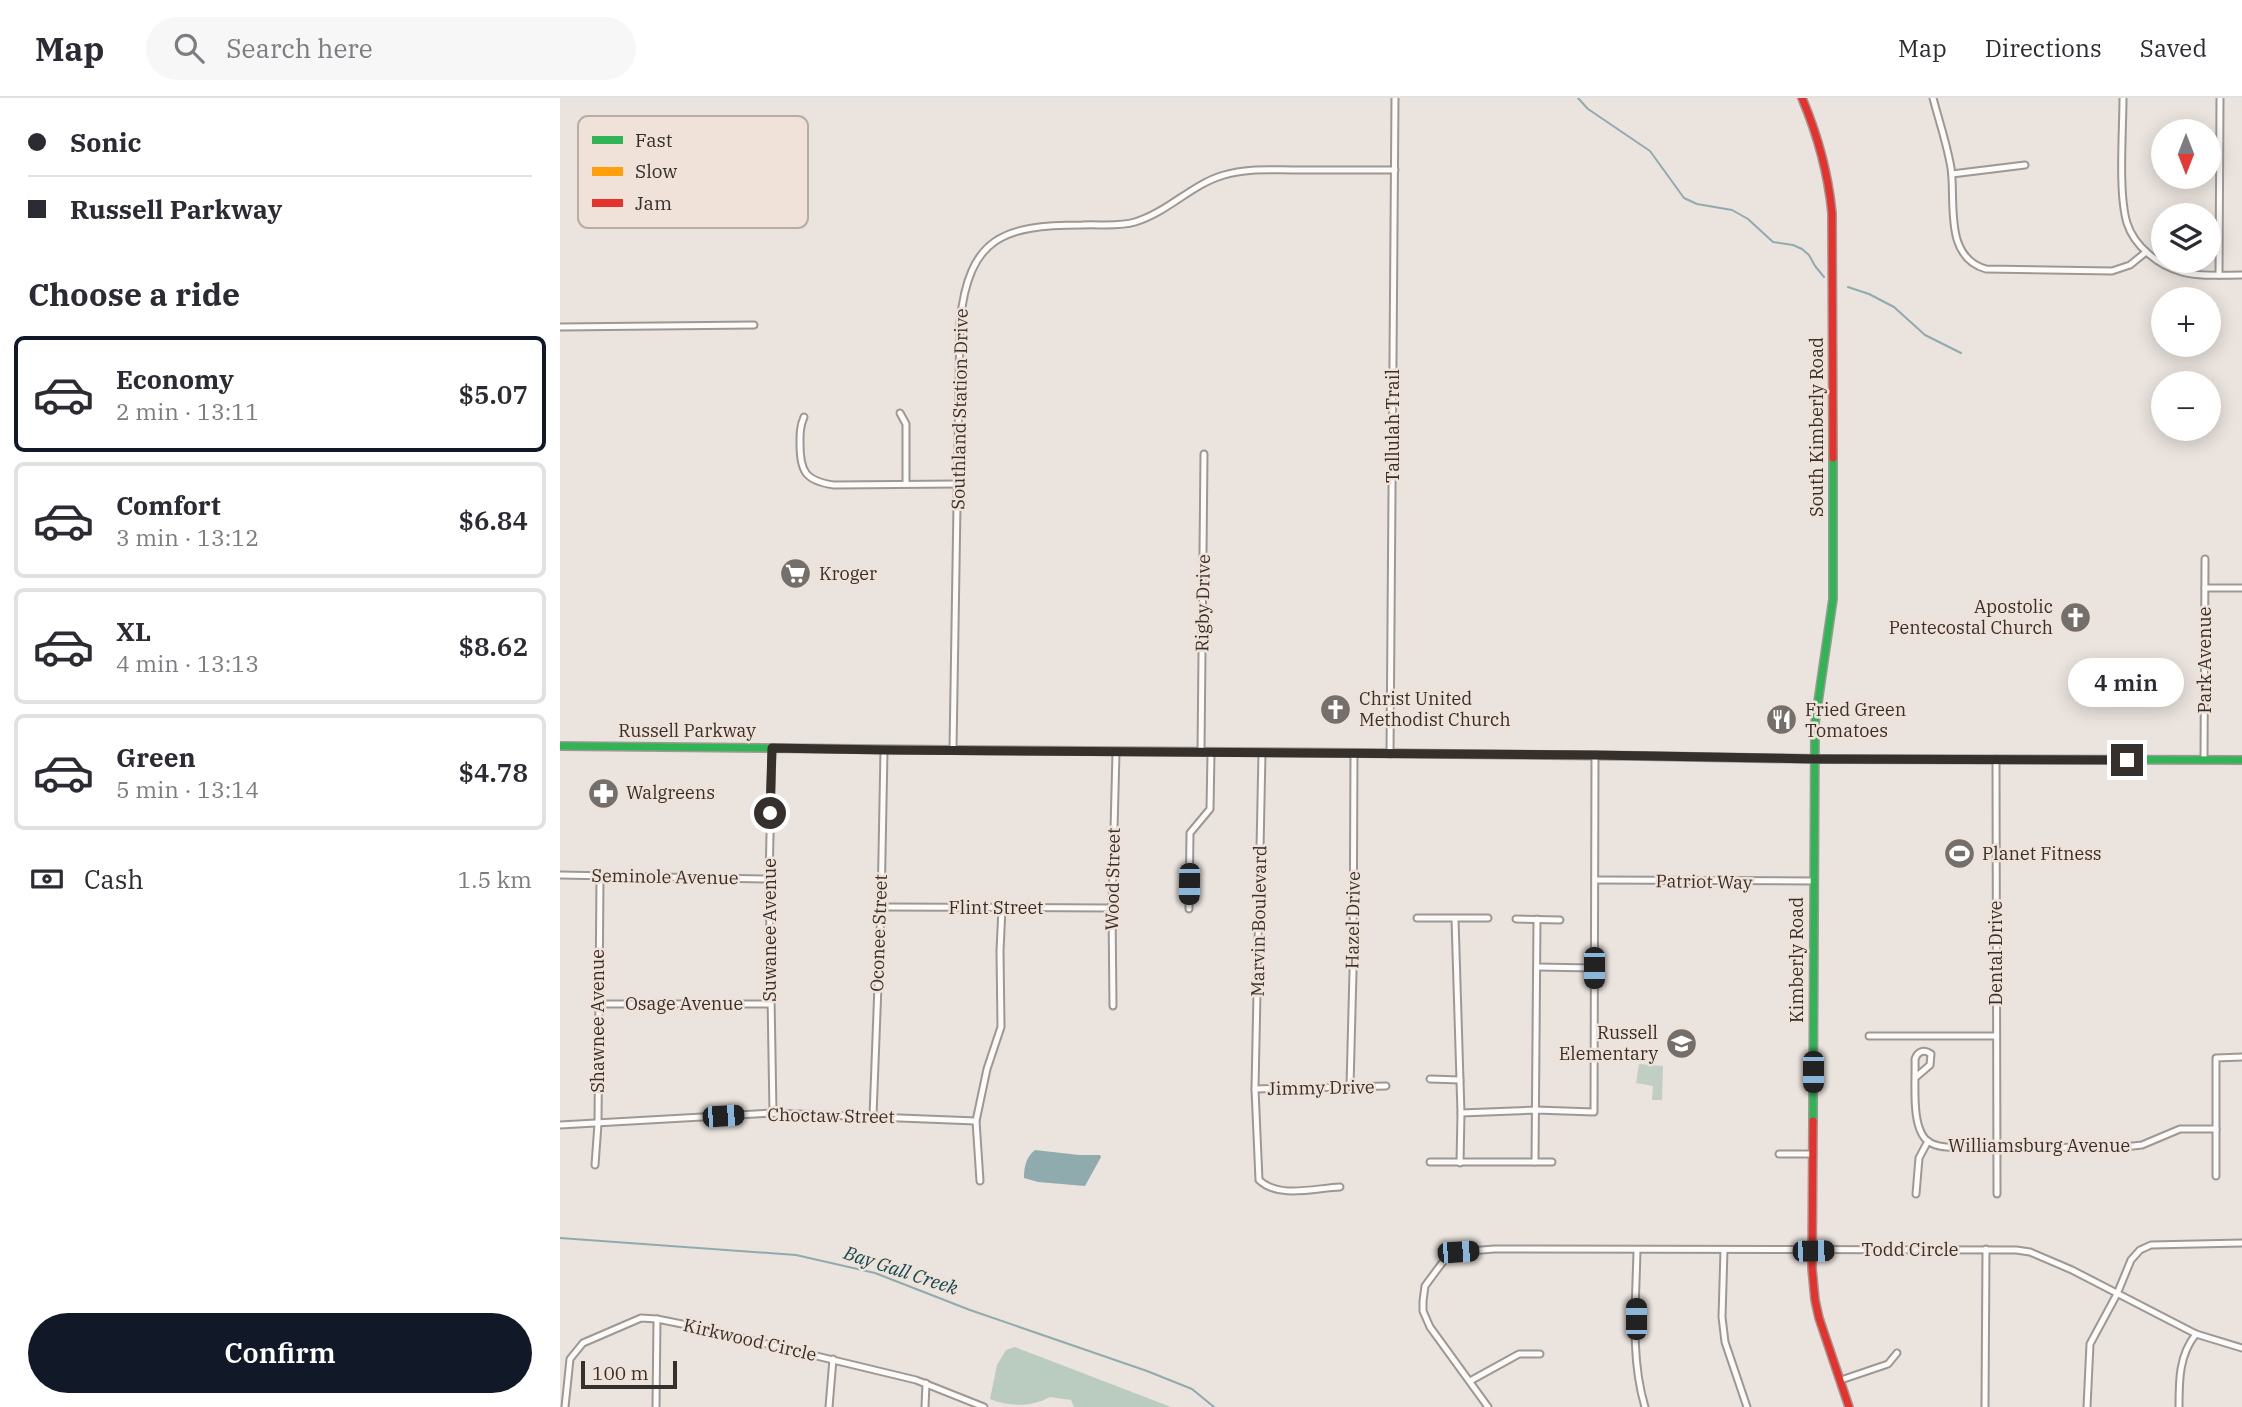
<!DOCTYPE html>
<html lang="en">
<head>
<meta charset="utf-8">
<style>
  :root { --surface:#fff; --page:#f7f7f7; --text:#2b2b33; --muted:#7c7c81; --line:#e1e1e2; --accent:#111827 }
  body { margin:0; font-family:"IBM Plex Serif",serif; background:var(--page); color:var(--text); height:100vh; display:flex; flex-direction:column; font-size:26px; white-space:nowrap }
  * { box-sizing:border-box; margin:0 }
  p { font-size:23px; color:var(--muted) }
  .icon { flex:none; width:38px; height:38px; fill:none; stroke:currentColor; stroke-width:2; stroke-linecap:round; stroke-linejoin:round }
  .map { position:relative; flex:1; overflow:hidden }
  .drawer { display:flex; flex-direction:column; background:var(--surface); width:560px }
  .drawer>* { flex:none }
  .guide { display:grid; align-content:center; height:154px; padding:0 28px; background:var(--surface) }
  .needle { width:46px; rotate:180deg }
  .tools { position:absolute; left:1591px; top:21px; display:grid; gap:14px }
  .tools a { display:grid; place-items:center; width:70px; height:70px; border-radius:50%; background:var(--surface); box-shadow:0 4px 18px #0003; font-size:35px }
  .scale { position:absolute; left:21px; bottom:18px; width:96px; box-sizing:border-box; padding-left:7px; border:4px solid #35302c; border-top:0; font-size:19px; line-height:24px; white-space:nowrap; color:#35302c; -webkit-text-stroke:5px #f0e2d8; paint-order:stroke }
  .end { position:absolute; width:32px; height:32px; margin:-16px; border:9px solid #35302c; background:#fff; box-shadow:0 0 0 4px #fff }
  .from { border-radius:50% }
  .bubble { position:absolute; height:49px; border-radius:24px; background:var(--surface); box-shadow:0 4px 18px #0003; font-size:23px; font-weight:600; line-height:49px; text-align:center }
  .car { position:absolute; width:21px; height:42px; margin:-21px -10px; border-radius:9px; box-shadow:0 0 5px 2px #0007; background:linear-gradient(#222 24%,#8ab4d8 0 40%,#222 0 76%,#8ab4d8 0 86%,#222 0) }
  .guide b { display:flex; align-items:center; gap:24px; height:66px; font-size:26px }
  .guide b+b { border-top:2px solid var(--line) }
  .guide i { width:18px; height:18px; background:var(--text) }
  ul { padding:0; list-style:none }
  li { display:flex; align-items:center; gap:21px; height:116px; margin:0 14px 10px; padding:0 14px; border:4px solid var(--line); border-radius:10px }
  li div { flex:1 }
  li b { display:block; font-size:26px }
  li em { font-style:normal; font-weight:600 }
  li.selected { border-color:var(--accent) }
  li>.icon { width:63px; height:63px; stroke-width:1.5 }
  h2 { padding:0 28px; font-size:32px; line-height:84px }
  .pay { display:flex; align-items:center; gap:18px; height:77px; padding:0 28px; font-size:26px }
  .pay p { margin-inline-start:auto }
  .action { display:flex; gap:14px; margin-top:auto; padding:14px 28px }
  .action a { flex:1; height:80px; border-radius:42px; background:var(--accent); color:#fff; font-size:28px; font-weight:600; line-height:80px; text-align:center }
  header { display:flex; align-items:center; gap:42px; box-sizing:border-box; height:98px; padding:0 35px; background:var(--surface); border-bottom:2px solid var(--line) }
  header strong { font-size:33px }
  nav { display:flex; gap:38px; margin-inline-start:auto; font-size:24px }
  .search { width:490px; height:63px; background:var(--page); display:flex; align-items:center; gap:18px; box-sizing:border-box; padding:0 24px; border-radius:38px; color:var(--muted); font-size:26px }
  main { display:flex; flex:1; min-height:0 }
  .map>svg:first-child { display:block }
  .green { fill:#c1cec4 }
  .forest { fill:#bacbbf }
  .water { fill:#90abae }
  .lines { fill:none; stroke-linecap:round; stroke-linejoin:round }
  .stream { stroke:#90abae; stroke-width:2 }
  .street-casing { stroke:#9d9894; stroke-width:9 }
  .fast-casing { stroke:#9d9894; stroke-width:10 }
  .slow-casing { stroke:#9d9894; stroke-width:10 }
  .jam-casing { stroke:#9d9894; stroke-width:10 }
  .street { stroke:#fcfbfa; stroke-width:5 }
  .fast { stroke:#30b455; stroke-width:7 }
  .slow { stroke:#ff9f0a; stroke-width:7 }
  .jam { stroke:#e5322d; stroke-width:7 }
  .route { stroke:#35302c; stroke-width:9 }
  .labels { text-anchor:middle; stroke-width:5; stroke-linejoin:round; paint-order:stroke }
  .street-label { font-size:18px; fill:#35302c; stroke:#f0e2d8 }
  .poi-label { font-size:18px; fill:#35302c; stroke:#f0e2d8; text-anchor:start }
  .water-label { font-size:19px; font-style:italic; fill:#0b4b53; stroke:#f0e2d8 }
  .key { fill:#f0e2d8; stroke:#b8ada4; stroke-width:2 }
  .key-label { font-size:19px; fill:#35302c }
</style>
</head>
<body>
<header>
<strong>Map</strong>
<div class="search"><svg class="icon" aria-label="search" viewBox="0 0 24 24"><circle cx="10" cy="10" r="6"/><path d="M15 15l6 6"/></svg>Search here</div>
<nav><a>Map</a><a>Directions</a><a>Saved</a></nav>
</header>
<main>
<section class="drawer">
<div class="guide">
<b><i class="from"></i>Sonic</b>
<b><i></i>Russell Parkway</b>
</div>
<h2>Choose a ride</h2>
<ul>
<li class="selected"><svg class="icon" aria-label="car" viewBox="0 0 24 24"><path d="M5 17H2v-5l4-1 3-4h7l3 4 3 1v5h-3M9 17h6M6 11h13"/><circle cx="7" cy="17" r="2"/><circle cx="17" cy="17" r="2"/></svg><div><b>Economy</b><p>2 min · 13:11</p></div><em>$5.07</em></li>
<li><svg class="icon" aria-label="car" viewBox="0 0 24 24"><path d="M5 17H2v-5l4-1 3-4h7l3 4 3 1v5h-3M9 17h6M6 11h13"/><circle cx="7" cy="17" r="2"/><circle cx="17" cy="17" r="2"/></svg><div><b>Comfort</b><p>3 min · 13:12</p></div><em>$6.84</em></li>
<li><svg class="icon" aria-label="car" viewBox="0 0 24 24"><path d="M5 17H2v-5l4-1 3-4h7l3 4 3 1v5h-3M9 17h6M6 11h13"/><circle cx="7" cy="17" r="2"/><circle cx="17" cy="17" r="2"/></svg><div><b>XL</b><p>4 min · 13:13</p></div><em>$8.62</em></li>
<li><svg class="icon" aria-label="car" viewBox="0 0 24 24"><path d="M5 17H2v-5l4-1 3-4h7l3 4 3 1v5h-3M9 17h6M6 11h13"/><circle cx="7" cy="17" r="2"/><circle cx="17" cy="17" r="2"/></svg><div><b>Green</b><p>5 min · 13:14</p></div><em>$4.78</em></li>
</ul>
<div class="pay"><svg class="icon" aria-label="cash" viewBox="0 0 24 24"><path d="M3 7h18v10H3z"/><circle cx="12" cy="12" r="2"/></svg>Cash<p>1.5 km</p></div>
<div class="action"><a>Confirm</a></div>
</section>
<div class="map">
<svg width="1682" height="1309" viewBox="0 0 1682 1309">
  <rect width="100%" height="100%" fill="#eae3de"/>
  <path class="green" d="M 1079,966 L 1103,968 L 1102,1002 L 1092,1002 L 1093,988 L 1076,985 Z"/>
  <path class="forest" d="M 455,1249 L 611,1309 L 514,1309 L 511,1302 L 490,1299 C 472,1309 450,1309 430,1301 L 437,1267 L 446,1252 Z"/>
  <path class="water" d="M 475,1052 L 519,1057 L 540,1057 L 541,1059 L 525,1088 L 478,1084 L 464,1080 C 464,1069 466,1059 475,1052 Z"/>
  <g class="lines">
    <g class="stream">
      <path d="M 1018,0 L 1028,11 L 1090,53 L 1124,100 L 1137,106 L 1172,112 L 1188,121 L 1213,144 L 1233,147 L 1242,151 L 1249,157 L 1255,168 L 1264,179"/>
      <path d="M 1288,189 L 1309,196 L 1334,209 L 1365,237 L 1401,255"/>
      <path d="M 0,1140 L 236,1157 L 315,1175 L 410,1212 L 587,1273 L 632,1291 L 654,1309"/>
    </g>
    <defs>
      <g id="street">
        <path d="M 1373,0 C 1379,23 1387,46 1391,70 C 1396,103 1383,159 1426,171 L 1552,173 L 1570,167 L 1586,154"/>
        <path d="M 1563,0 C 1563,34 1558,95 1567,125 C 1574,148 1599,168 1622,174 C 1641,179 1663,177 1682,177"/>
        <path d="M 1392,76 L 1465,67"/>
        <path d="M 1659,177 L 1660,0"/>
        <path d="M 0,229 L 194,227"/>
        <path d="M 340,315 L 346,326 L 346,386"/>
        <path d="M 244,319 C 240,328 240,335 240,346 C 240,373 245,383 274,387 L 398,386"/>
        <path d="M 1645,490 L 1682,490"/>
        <path d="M 212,650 L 209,781 L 213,1015"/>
        <path d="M 393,652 L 400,224 C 409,139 443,127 522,127 C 539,126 559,129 575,124 C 608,114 632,86 664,77 C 687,70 710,72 733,72 C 767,72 801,72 835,72"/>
        <path d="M 641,654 L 644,356"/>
        <path d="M 702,655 L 695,991 L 699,1082 C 719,1101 755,1090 780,1089"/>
        <path d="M 830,656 L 835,0"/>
        <path d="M 1436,661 L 1437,1096"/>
        <path d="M 1644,662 L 1645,461"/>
        <path d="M 0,777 L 209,781"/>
        <path d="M 1035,782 L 1253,783"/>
        <path d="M 321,809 L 552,810"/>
        <path d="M 629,811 L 630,735 L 650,711 L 651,655"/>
        <path d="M 857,820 L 928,820"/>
        <path d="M 895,821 L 901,1015 L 900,1065"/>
        <path d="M 956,821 L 1000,822"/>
        <path d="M 977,869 L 1034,870"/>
        <path d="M 37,906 L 210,906"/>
        <path d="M 553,908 L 552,810 L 556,654"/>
        <path d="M 1309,938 L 1436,938"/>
        <path d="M 1356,979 L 1370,967 L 1371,956 C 1364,951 1358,953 1355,961 C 1356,983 1350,1032 1369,1044 C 1378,1050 1391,1049 1401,1050 L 1564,1049 L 1582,1047 L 1620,1031 L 1656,1031"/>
        <path d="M 870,981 L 900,982"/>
        <path d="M 790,988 L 793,874 L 794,656"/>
        <path d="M 695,991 L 826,988"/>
        <path d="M 901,1015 L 976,1012 L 1034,1014 L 1035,657"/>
        <path d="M 313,1018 L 321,809 L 324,652"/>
        <path d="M 0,1027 L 213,1015 L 416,1023"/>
        <path d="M 1219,1056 L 1253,1056"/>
        <path d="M 870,1064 L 992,1064"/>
        <path d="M 975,1064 L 977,821"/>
        <path d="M 35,1067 L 38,1026 L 40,779"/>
        <path d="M 1656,1078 L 1656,960 L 1682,959"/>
        <path d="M 420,1083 L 416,1023 L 427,971 L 441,929 L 440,853 L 442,810"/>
        <path d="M 1356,1096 L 1359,1060 L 1368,1043"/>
        <path d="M 1077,1152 C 1076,1204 1070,1259 1085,1309"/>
        <path d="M 1164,1152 L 1162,1219 L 1165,1244 L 1187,1309"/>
        <path d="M 1281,1282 L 1328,1266 L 1337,1255"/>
        <path d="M 910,1283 L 959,1256 L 980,1256"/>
        <path d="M 5,1309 L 10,1261 L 23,1245 L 81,1220 L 97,1221 L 132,1228 L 356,1282 L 424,1309"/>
        <path d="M 96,1309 L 97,1221"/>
        <path d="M 269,1309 L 273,1261"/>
        <path d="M 365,1309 L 366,1285"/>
        <path d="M 928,1309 L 870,1229 L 863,1213 L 863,1203 L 865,1188 L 885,1161 L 898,1154 L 934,1151 L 1456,1152 L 1470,1154 L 1512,1172 L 1636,1236 L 1682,1250"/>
        <path d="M 1425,1309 L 1426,1151"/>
        <path d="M 1527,1309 L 1530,1246 L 1557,1196 L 1571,1162 L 1580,1152 L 1591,1147 L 1682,1145"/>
        <path d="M 1619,1309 C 1619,1282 1619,1257 1636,1236"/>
      </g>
      <g id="fast">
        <path d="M 0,648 L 392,652"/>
        <path d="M 1082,658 L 1255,661 L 1682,662"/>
        <path d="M 1253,1023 L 1255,625 L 1273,501 L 1273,360"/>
      </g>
      <path id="slow" d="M 392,652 L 799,655"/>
      <g id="jam">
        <path d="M 1242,0 C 1258,38 1268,74 1272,115 L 1273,360"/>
        <path d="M 799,655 L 1082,658"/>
        <path d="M 1253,1023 L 1252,1170 L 1255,1202 L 1259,1220 L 1289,1309"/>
      </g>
    </defs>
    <use href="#street" class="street-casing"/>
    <use href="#fast" class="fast-casing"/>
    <use href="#slow" class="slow-casing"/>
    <use href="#jam" class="jam-casing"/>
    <use href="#street" class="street"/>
    <use href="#fast" class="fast"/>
    <use href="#slow" class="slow"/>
    <use href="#jam" class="jam"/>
  </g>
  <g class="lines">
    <path class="route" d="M 210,715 L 212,650 L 324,652 L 1035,657 L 1255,661 L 1567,662"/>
  </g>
  <defs>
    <symbol id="supermarket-disc" viewBox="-11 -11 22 22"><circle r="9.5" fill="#746f6a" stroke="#f0e2d8"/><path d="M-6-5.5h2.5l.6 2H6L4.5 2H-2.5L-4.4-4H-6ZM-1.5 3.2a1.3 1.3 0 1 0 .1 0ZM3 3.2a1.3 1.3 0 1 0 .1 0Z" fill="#fff"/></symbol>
    <symbol id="church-disc" viewBox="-11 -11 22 22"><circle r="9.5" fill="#746f6a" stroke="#f0e2d8"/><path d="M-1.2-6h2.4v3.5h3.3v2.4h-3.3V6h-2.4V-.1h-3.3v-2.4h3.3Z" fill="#fff"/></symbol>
    <symbol id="restaurant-disc" viewBox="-11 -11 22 22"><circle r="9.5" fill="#746f6a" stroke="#f0e2d8"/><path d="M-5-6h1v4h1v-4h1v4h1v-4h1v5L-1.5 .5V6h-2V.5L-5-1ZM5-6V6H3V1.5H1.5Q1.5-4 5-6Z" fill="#fff"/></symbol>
    <symbol id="pharmacy-disc" viewBox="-11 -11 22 22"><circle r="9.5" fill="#746f6a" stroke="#f0e2d8"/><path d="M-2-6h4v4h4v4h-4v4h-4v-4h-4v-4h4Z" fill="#fff"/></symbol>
    <symbol id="stadium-disc" viewBox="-11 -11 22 22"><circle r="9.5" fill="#746f6a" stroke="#f0e2d8"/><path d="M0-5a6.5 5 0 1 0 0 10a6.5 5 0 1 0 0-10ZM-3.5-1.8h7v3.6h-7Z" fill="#fff"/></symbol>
    <symbol id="school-disc" viewBox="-11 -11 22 22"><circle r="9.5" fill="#746f6a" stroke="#f0e2d8"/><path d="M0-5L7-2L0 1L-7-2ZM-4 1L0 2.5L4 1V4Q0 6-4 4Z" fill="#fff"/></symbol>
  </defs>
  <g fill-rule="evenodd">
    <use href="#supermarket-disc" x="218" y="458" width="35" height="35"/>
    <use href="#church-disc" x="1498" y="502" width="35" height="35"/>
    <use href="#church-disc" x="758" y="594" width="35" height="35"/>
    <use href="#restaurant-disc" x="1204" y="604" width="35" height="35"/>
    <use href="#pharmacy-disc" x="26" y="678" width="35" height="35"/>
    <use href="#stadium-disc" x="1382" y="738" width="35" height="35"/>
    <use href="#school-disc" x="1104" y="928" width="35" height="35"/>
  </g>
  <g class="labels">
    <g class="street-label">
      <text transform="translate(400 311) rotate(-89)" y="6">Southland Station Drive</text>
      <text transform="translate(833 328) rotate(-90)" y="6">Tallulah Trail</text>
      <text transform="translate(1257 329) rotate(-90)" y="6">South Kimberly Road</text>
      <text transform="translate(643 505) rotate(-89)" y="6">Rigby Drive</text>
      <text transform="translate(1645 562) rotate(-90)" y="6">Park Avenue</text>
      <text x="127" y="639">Russell Parkway</text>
      <text transform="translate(105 779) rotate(1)" y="6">Seminole Avenue</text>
      <text transform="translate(553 781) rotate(-89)" y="6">Wood Street</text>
      <text transform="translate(1144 784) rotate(1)" y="6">Patriot Way</text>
      <text x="436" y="816">Flint Street</text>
      <text transform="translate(793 822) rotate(-89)" y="6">Hazel Drive</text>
      <text transform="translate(699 823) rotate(-89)" y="6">Marvin Boulevard</text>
      <text transform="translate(210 832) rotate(-90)" y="6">Suwanee Avenue</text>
      <text transform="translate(319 835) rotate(-88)" y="6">Oconee Street</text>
      <text transform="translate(1436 855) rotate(-90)" y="6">Dental Drive</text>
      <text transform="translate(1237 862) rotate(-90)" y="6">Kimberly Road</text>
      <text x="124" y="912">Osage Avenue</text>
      <text transform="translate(38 923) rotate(-90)" y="6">Shawnee Avenue</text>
      <text transform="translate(761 990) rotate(-1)" y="6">Jimmy Drive</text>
      <text transform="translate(271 1018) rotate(1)" y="6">Choctaw Street</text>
      <text x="1479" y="1054">Williamsburg Avenue</text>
      <text x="1350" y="1158">Todd Circle</text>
      <text transform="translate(190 1242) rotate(13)" y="6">Kirkwood Circle</text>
    </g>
    <g class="poi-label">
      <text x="259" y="482">Kroger</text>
      <text x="1493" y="515" text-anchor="end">Apostolic<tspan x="1493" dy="21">Pentecostal Church</tspan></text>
      <text x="799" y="607">Christ United<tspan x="799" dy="21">Methodist Church</tspan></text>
      <text x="1245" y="618">Fried Green<tspan x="1245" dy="21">Tomatoes</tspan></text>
      <text x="66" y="701">Walgreens</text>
      <text x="1422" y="762">Planet Fitness</text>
      <text x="1098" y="941" text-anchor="end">Russell<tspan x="1098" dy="21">Elementary</tspan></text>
    </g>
    <g class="water-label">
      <text transform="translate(341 1172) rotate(18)" y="7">Bay Gall Creek</text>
    </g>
  </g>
  <rect x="18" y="18" width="230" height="112" rx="10" class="key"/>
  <rect x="32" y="38" width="31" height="8" fill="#30b455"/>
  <rect x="32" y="69" width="31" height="9" fill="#ff9f0a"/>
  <rect x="32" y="101" width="31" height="8" fill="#e5322d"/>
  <g class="key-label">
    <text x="75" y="49">Fast</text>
    <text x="75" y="80">Slow</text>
    <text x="75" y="112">Jam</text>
  </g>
</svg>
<div class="tools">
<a><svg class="needle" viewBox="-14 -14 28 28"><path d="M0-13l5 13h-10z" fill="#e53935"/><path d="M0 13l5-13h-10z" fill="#7c7c81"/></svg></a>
<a><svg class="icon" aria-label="layers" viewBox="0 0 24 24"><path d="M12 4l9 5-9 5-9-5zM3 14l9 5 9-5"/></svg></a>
<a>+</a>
<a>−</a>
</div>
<div class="scale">100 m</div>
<i class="end from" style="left:210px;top:715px"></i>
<i class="end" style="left:1567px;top:662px"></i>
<div class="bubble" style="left:1508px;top:560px;width:116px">4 min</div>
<i class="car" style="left:629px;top:786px;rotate:181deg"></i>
<i class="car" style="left:1034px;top:870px;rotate:180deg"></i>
<i class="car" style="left:1253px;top:974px;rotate:180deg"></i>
<i class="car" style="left:163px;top:1018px;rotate:86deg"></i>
<i class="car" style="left:1253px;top:1153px;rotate:89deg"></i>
<i class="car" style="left:898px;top:1154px;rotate:86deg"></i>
<i class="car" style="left:1076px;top:1221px;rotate:0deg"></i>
</div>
</main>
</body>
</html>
